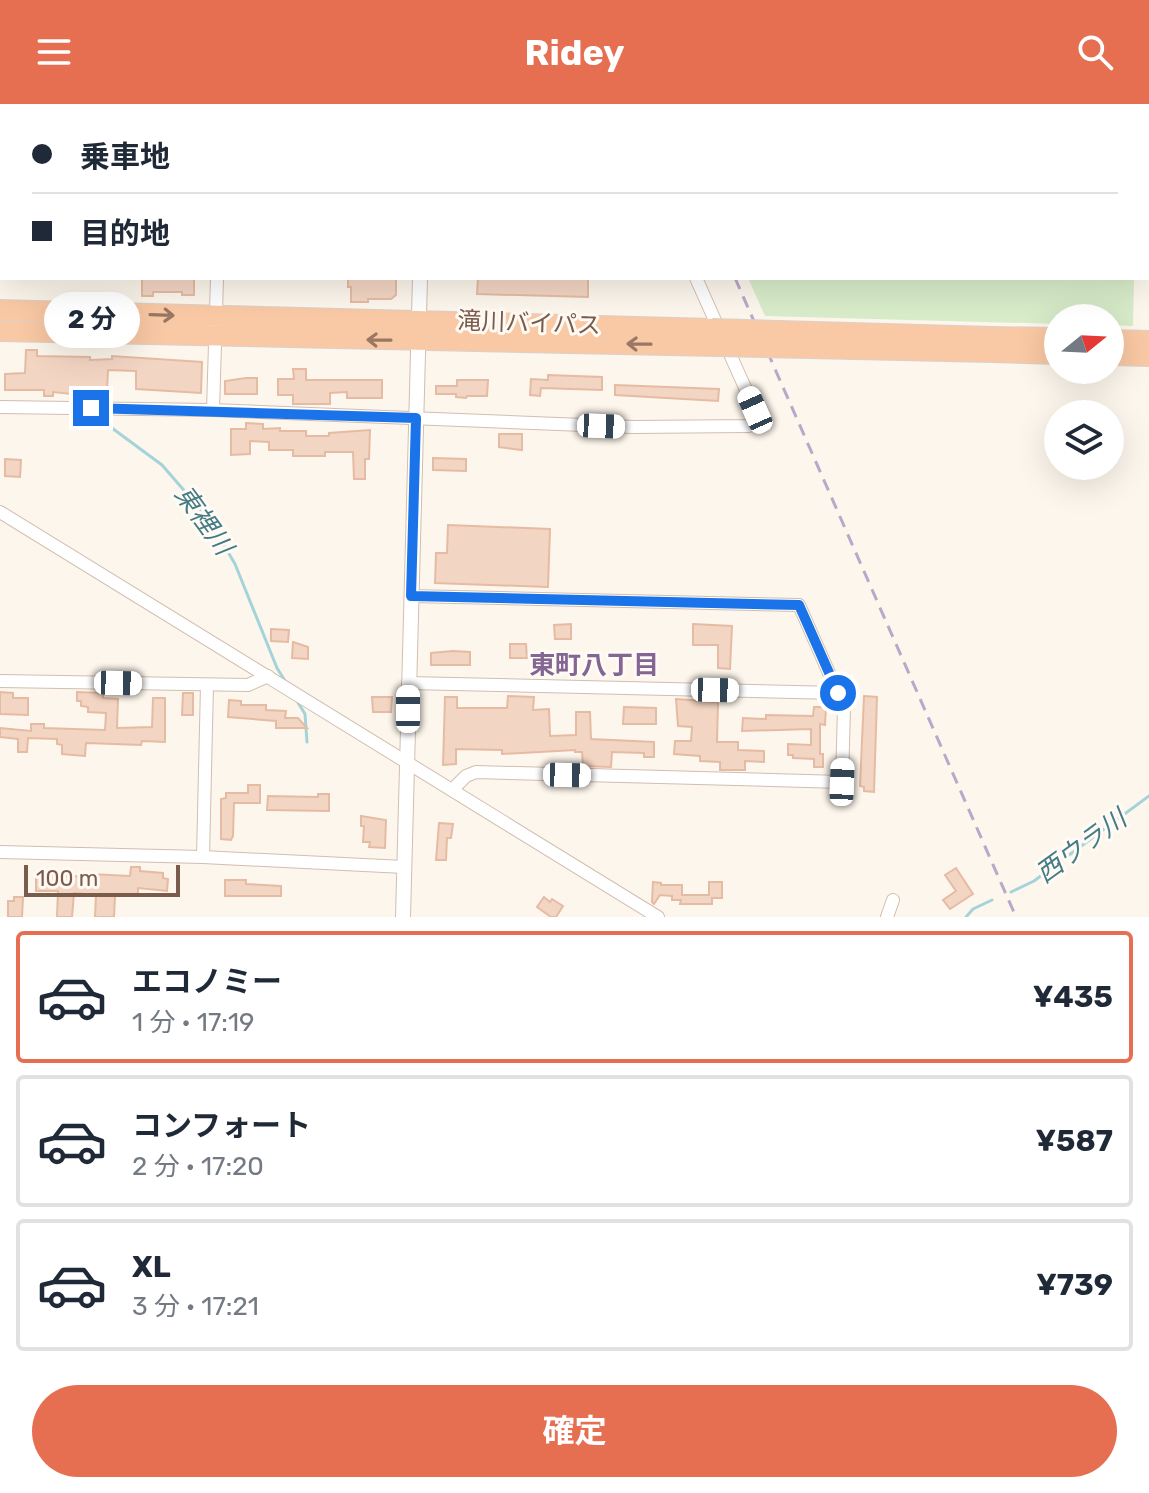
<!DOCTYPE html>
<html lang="ja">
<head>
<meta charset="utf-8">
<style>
  :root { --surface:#fff; --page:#f6f6f7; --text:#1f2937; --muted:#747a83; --line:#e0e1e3; --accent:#e76f51 }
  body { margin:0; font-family:Rubik,"Noto Sans JP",sans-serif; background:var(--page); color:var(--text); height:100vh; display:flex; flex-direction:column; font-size:30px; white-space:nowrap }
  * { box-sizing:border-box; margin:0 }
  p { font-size:26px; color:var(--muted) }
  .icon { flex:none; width:44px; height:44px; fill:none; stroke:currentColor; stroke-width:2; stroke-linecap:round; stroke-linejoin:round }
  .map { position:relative; height:813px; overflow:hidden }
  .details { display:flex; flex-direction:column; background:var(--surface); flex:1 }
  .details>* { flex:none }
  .top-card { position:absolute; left:0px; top:0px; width:1150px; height:176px; box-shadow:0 8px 32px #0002; display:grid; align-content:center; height:176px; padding:0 32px; background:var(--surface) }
  .needle { width:52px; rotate:72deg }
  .fabs { position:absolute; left:1044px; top:200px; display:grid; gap:16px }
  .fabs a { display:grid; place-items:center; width:80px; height:80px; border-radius:50%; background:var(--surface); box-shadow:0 8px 32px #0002; font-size:40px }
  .scale { position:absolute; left:24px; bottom:20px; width:156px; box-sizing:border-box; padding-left:8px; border:4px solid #7a5c4d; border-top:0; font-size:22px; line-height:28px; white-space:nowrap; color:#7a5c4d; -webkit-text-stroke:6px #fffaf3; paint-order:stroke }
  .end { position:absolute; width:36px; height:36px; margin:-18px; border:10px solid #1a73e8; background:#fff; box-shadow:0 0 0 4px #fff }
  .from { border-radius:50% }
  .bubble { position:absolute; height:56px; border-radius:28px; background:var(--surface); box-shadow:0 8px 32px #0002; font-size:26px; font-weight:700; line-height:56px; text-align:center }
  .car { position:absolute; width:24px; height:48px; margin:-24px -12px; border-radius:10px; box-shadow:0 0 6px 2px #0007; background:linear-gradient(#fff 24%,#345 0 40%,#fff 0 76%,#345 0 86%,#fff 0) }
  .top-card b { display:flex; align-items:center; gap:28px; height:76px; font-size:30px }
  .top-card b+b { border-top:2px solid var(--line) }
  .top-card i { width:20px; height:20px; background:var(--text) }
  ul { padding:14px 0 0; list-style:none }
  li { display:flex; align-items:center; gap:24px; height:132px; margin:0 16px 12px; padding:0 16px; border:4px solid var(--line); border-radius:8px }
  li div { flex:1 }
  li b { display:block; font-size:30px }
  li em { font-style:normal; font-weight:700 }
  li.current { border-color:var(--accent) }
  li>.icon { width:72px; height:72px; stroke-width:1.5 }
  .cta { display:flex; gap:16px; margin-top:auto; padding:16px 32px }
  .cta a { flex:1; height:92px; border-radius:48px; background:var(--accent); color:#fff; font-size:32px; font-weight:700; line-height:92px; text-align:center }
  header { display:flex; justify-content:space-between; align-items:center; height:104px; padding:0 32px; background:var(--accent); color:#fff; font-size:36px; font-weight:700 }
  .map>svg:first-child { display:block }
  .green { fill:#d8ecc9 }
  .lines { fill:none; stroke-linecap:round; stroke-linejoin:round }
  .stream { stroke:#a5d3da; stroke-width:3 }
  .building { fill:#f3d5c3; stroke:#e6bba3; stroke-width:2 }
  .minor-casing { stroke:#d1beb0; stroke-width:14 }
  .tertiary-casing { stroke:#d1beb0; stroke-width:16 }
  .trunk-casing { stroke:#dad1cd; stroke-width:22 }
  .minor { stroke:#fff; stroke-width:12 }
  .tertiary { stroke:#fff; stroke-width:14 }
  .trunk { stroke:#f9c8a4; stroke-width:20 }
  .rail { stroke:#b9a8c9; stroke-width:3; stroke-dasharray:12 8; stroke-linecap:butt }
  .trunk-bridge-casing { stroke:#dad1cd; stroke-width:22; stroke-linecap:butt }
  .trunk-bridge { stroke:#f9c8a4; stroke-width:20 }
  .oneway { stroke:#9a7763 }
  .route { stroke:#1a73e8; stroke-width:10 }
  .labels { text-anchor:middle; stroke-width:6; stroke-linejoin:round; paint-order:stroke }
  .street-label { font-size:24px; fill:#7a5c4d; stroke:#fffaf3 }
  .water-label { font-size:26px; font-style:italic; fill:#437c86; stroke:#fffaf3 }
  .neighbourhood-label { font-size:26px; font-weight:bold; fill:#846695; stroke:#fffaf3 }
</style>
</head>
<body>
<header><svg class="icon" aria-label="menu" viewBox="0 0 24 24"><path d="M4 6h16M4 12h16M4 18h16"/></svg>Ridey<svg class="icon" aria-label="search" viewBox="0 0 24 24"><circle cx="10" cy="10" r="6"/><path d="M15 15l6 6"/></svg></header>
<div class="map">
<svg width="1149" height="813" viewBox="0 0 1149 813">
  <rect width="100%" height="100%" fill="#fdf6ec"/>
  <g class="green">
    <path d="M 672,0 L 930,0 L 931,2 L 673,2 Z"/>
    <path d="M 748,174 L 1134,174 L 1133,222 L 1110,221 L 1110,214 L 1058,214 L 1058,220 L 765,212 Z"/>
  </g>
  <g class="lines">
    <g class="stream">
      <path d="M 93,310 L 162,361 L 208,414 L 235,460 L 277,564 L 287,580"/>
      <path d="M 297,597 L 305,610 L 307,638"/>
      <path d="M 1011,788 L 1034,777 L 1149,692"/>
      <path d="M 966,813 L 973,805 L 992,796"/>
    </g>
  </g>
  <g class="building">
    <path d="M 142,174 L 194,174 L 194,191 L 182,191 L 182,188 L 153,188 L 153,192 L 142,192 Z"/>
    <path d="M 396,174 L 396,191 L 391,195 L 368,195 L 368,198 L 351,198 L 351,183 L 348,183 L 348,175 Z"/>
    <path d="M 478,174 L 588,174 L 588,193 L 477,190 Z"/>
    <path d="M 26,246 L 37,246 L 37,252 L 90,253 L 90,256 L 112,255 L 112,252 L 202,258 L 201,289 L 136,285 L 136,267 L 108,266 L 107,287 L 91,286 L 90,292 L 53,288 L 53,292 L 44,292 L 44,286 L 5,286 L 5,270 L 25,269 Z"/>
    <path d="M 293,265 L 306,265 L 306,276 L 382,276 L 382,294 L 347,294 L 347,288 L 330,289 L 330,300 L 293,300 L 293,291 L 278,291 L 278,275 L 294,275 Z"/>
    <path d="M 548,271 L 602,273 L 602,286 L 541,284 L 540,292 L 530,291 L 531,275 L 548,276 Z"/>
    <path d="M 246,274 L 257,274 L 257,290 L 225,290 L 225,277 Z"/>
    <path d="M 457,276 L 488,276 L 487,292 L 467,292 L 466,294 L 456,293 L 456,290 L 436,290 L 436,282 L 457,282 Z"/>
    <path d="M 615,281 L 719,285 L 718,297 L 615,291 Z"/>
    <path d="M 246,319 L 263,320 L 263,325 L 280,324 L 280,327 L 306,327 L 306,332 L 329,332 L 329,329 L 370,326 L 369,355 L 365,355 L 365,375 L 354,375 L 353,348 L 325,348 L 325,352 L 293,352 L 293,346 L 269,346 L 269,338 L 250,337 L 250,350 L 231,351 L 231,325 L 246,325 Z"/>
    <path d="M 499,330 L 522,330 L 522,346 L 499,343 Z"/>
    <path d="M 433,354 L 466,355 L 466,367 L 433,366 Z"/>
    <path d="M 5,355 L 21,356 L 20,373 L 5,372 Z"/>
    <path d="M 448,421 L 550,425 L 548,483 L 435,479 L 436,449 L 447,449 Z"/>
    <path d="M 571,520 L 571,535 L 555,535 L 554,521 Z"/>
    <path d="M 693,520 L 732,522 L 730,565 L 718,564 L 718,541 L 693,541 Z"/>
    <path d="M 271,525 L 289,526 L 288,538 L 271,537 Z"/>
    <path d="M 293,538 L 308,543 L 308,555 L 292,554 Z"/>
    <path d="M 510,540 L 526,540 L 527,554 L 510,554 Z"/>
    <path d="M 453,547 L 470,548 L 470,561 L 431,561 L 431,549 Z"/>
    <path d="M 0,588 L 13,589 L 13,594 L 28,594 L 28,611 L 0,610 Z"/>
    <path d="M 77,588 L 103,589 L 103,594 L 118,595 L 117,624 L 152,623 L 153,594 L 165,594 L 165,638 L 142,637 L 141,641 L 86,639 L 85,652 L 62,650 L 62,641 L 57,640 L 57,635 L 28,634 L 27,648 L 18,648 L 18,635 L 0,633 L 0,624 L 31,627 L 31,620 L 44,620 L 44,624 L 105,626 L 106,609 L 88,608 L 88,603 L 81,602 L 81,597 L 77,597 Z"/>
    <path d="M 183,589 L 193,589 L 193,611 L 182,611 Z"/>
    <path d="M 508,592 L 534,593 L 533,606 L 549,605 L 550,632 L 576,631 L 576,608 L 590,608 L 591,635 L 654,638 L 654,653 L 644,653 L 644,649 L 612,648 L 611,663 L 583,662 L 582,648 L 575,648 L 575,646 L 502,650 L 502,646 L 456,645 L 456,660 L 443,661 L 445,593 L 457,593 L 457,604 L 507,604 Z"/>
    <path d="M 864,592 L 877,593 L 874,688 L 864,687 L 864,683 L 860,682 Z"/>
    <path d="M 372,593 L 392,593 L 391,608 L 373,608 Z"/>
    <path d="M 676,595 L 718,598 L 717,638 L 738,638 L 738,646 L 764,647 L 764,658 L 745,657 L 745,666 L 720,666 L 720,658 L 700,657 L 700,652 L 674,650 L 675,637 L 691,637 L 692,623 L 678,622 Z"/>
    <path d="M 229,596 L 241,597 L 241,601 L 266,601 L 266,606 L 286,607 L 285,614 L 298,614 L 307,624 L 276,624 L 276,617 L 228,613 Z"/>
    <path d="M 624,603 L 656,604 L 656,620 L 623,620 Z"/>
    <path d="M 814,603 L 826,603 L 825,621 L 820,620 L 820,650 L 823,650 L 823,663 L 814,663 L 814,655 L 793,654 L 793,651 L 788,651 L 788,640 L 811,641 L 811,625 L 742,627 L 743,614 L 766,615 L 766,611 L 813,612 Z"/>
    <path d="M 248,681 L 260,681 L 260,699 L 234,699 L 233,732 L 231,736 L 221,735 L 221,695 L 226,694 L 226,689 L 248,689 Z"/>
    <path d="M 318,690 L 329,690 L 329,707 L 267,706 L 268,692 L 318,693 Z"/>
    <path d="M 361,712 L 386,716 L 385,744 L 369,743 L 370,738 L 363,738 L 364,722 L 361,722 Z"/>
    <path d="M 439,719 L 453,720 L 451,734 L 447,734 L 446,756 L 436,756 Z"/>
    <path d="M 131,763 L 140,763 L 140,767 L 163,769 L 163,774 L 168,775 L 167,787 L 138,784 L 138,792 L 115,792 L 114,813 L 95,813 L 96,791 L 74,789 L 72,813 L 57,813 L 58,787 L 36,787 L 36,770 L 90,773 L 90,770 L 130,772 Z"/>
    <path d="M 956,764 L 973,790 L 950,805 L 943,796 L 956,787 L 945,771 Z"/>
    <path d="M 225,776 L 246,776 L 246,780 L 281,782 L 281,792 L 225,792 Z"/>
    <path d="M 653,778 L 661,779 L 661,781 L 682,781 L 682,791 L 709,791 L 709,778 L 722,778 L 722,794 L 712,794 L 712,800 L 680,800 L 681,796 L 672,796 L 672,792 L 660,791 L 654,800 L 652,798 Z"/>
    <path d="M 14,793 L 23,793 L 22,813 L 8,813 L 8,797 L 14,797 Z"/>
    <path d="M 544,793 L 550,798 L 552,795 L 563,802 L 556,813 L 551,813 L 537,803 Z"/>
  </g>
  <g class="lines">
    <defs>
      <g id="minor">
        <path d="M 25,2 L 25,0"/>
        <path d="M 120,2 L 120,0"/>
        <path d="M 219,2 L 219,0"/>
        <path d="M 0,25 L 2,25"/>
        <path d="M 1148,32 L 1149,32"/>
        <path d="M 0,120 L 2,120"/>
        <path d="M 0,303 L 213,306 L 633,323 L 749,322 L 756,314 L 755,306 L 696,174"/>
        <path d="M 213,306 L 217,174"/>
        <path d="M 0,408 L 658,813"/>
        <path d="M 411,492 L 799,501 L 844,603 L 842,678 L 476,668 L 466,672 L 452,686"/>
        <path d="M 0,577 L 248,581 L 268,572"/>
        <path d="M 408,579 L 838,589"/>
        <path d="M 0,748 L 203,753 L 404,763"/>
        <path d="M 203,753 L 207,581"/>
        <path d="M 887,813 L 893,796"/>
      </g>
      <g id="tertiary">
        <path d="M 423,2 L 423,0"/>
        <path d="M 403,813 L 420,174"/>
      </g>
      <g id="trunk">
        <path d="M 0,206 L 712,225"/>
        <path d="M 0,227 L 717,242"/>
        <path d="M 992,233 L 1058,234"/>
        <path d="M 1110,236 L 1149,237"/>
        <path d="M 992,248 L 1058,250"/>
        <path d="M 1110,251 L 1149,252"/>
      </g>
    </defs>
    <use href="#minor" class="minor-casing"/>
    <use href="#tertiary" class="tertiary-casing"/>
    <use href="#trunk" class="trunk-casing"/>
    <use href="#minor" class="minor"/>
    <use href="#tertiary" class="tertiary"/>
    <use href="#trunk" class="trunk"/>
    <g class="rail">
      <path d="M 659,0 L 660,2"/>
      <path d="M 735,174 L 1016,813"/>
    </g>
    <defs>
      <g id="trunk-bridge">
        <path d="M 712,225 L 992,233"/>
        <path d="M 717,242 L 992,248"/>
      </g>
    </defs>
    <use href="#trunk-bridge" class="trunk-bridge-casing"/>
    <use href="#trunk-bridge" class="trunk-bridge"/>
  </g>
  <defs><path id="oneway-shaft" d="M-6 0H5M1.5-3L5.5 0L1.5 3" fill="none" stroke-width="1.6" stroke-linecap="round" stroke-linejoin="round" transform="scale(2)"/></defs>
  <g class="oneway">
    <use href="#oneway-shaft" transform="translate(162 211) rotate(2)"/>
    <use href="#oneway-shaft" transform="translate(379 236) rotate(-179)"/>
    <use href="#oneway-shaft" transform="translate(639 240) rotate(-179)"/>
  </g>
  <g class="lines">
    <path class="route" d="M 91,304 L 416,314 L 411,492 L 799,501 L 838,589"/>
  </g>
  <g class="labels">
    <g class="street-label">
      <text transform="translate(529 219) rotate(2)" y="8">滝川バイパス</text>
    </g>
    <g class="water-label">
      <text transform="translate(204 416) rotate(54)" y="9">東裡川</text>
      <text transform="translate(1081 742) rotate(-36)" y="9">西ウラ川</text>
    </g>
    <g class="neighbourhood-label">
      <text x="594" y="570">東町八丁目</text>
    </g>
  </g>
</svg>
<div class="fabs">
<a><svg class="needle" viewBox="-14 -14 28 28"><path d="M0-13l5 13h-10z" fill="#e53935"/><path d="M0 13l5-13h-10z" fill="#747a83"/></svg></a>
<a><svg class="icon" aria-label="layers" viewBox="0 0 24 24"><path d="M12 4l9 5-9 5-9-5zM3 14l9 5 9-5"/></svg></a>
</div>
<div class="scale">100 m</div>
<i class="end from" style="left:838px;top:589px"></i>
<i class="end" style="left:91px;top:304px"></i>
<div class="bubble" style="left:44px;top:188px;width:96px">2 分</div>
<i class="car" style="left:755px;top:306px;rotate:336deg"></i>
<i class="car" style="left:601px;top:322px;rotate:92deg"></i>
<i class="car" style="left:118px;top:579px;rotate:91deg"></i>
<i class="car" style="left:715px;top:586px;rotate:91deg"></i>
<i class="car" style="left:408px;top:605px;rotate:0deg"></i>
<i class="car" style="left:567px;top:671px;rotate:91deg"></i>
<i class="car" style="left:842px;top:678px;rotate:2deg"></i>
<div class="top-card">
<b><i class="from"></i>乗車地</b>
<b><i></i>目的地</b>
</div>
</div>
<section class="details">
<ul>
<li class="current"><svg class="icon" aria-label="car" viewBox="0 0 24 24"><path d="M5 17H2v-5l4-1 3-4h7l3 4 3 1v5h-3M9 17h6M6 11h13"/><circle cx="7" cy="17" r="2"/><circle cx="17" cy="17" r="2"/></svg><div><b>エコノミー</b><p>1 分 · 17:19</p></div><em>¥435</em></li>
<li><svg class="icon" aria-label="car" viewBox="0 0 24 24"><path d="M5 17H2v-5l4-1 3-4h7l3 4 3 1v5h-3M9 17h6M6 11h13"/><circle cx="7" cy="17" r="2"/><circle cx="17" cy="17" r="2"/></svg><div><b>コンフォート</b><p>2 分 · 17:20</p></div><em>¥587</em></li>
<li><svg class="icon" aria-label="car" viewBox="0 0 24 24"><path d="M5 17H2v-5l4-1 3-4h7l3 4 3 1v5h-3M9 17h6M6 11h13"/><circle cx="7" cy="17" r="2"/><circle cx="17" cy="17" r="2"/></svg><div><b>XL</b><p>3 分 · 17:21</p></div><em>¥739</em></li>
</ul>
<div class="cta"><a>確定</a></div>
</section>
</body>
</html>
